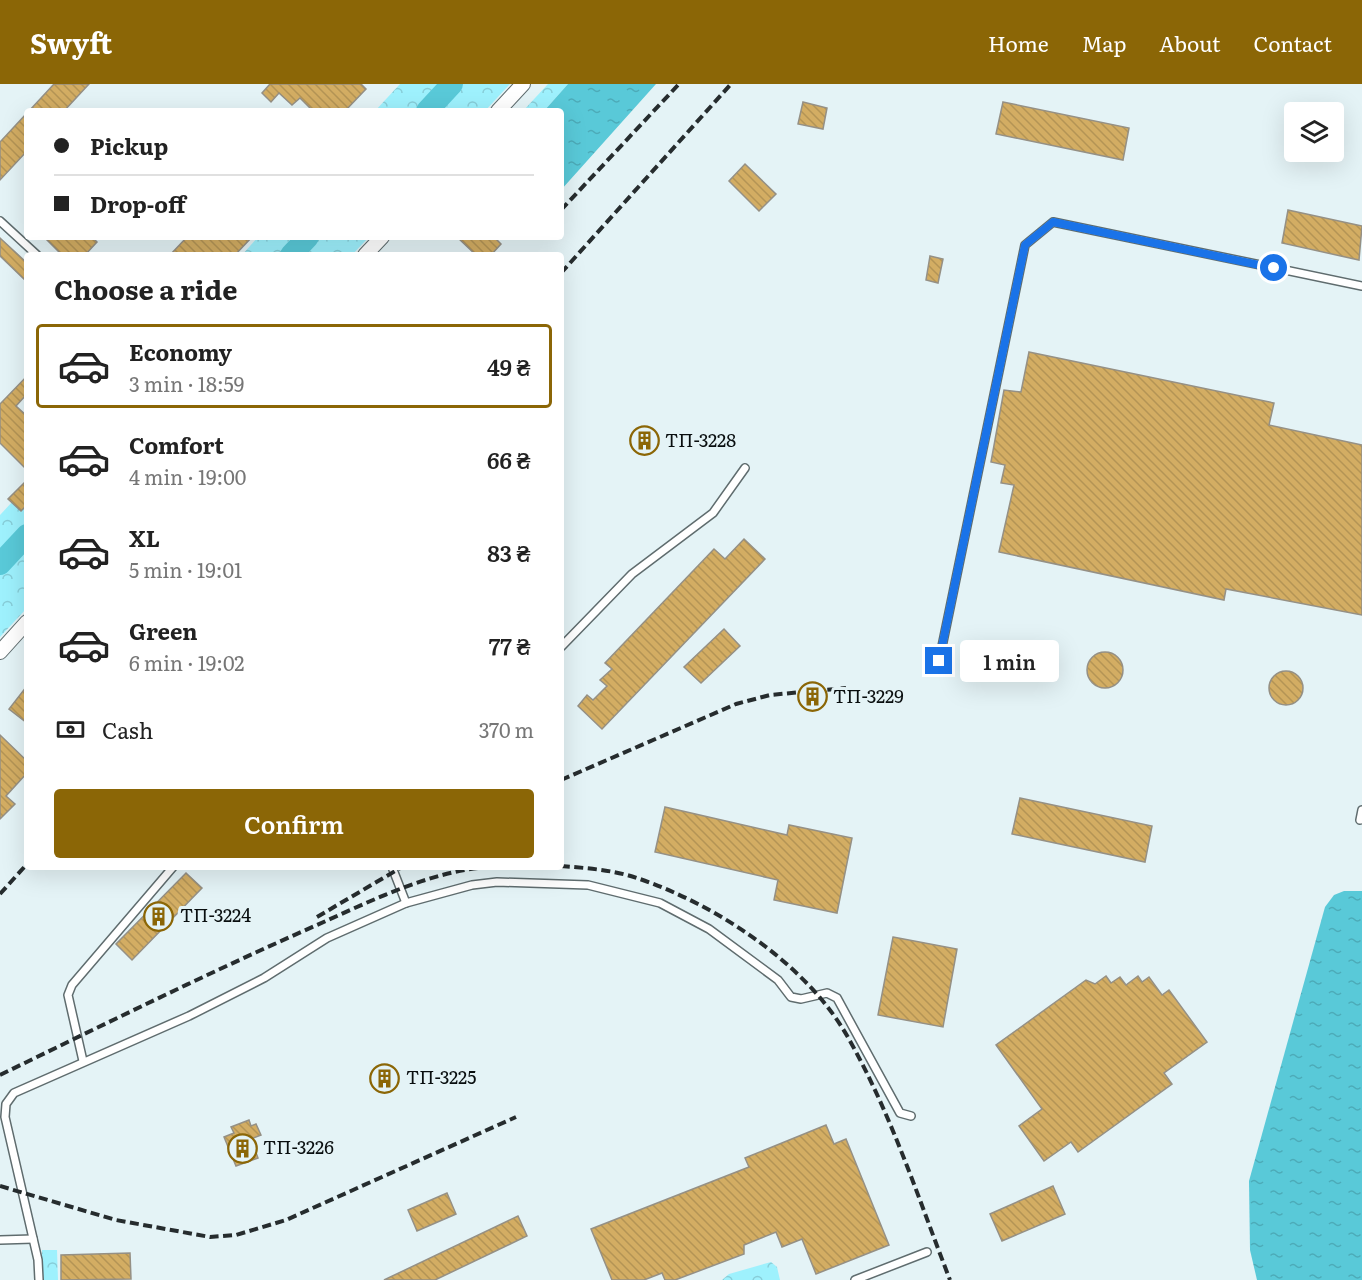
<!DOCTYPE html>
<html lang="en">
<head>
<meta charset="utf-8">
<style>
  :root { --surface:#fff; --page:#f6f6f6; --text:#222; --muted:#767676; --line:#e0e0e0; --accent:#8b6606 }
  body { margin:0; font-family:Literata,serif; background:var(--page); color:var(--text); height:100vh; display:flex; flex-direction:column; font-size:22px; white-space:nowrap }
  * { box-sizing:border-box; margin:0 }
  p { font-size:20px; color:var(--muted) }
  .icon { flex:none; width:33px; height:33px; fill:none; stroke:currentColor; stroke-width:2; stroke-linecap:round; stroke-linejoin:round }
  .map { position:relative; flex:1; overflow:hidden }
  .drawer { position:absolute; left:24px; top:168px; width:540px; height:618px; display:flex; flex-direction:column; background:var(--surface); border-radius:6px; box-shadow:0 6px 24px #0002 }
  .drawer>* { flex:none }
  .banner { position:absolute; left:24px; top:24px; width:540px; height:132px; border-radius:6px; box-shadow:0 6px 24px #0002; display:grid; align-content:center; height:132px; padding:0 30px; background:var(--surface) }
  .controls { position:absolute; left:1284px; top:18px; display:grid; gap:12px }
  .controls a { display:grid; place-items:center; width:60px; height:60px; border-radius:6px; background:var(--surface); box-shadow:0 6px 24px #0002; font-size:30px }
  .end { position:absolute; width:27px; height:27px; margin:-14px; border:8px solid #1a73e8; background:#fff; box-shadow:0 0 0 3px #fff }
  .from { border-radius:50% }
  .bubble { position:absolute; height:42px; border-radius:6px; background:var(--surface); box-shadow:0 6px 24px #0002; font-size:20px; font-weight:600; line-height:42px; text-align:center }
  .banner b { display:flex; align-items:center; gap:21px; height:57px; font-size:22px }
  .banner b+b { border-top:2px solid var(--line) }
  .banner i { width:15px; height:15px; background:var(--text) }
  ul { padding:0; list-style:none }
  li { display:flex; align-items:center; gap:18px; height:84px; margin:0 12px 9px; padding:0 18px; border:3px solid transparent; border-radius:6px }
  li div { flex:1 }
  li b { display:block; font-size:22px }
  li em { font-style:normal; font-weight:600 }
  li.on { border-color:var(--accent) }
  li>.icon { width:54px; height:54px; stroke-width:1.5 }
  h2 { padding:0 30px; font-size:27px; line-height:72px }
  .pay { display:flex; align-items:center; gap:15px; height:66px; padding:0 30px; font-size:22px }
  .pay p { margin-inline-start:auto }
  .button { display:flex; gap:12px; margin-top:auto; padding:12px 30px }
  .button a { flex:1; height:69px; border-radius:6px; background:var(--accent); color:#fff; font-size:24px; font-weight:600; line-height:69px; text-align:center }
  header { display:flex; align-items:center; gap:36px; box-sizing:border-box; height:84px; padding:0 30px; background:var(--accent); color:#fff }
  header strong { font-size:28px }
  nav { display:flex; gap:33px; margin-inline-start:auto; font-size:21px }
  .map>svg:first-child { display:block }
  .forest { fill:url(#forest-crowns) }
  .water { fill:url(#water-ripples) }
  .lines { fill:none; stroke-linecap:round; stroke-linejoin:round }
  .river { stroke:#59c9d8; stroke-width:22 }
  .building { fill:url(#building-back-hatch); stroke:#959085; stroke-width:1.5 }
  .lane-casing { stroke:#5f6c6e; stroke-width:10 }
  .street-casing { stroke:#5f6c6e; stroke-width:16 }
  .lane { stroke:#fff; stroke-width:7 }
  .street { stroke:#fff; stroke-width:14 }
  .rail { stroke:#262c2e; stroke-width:4; stroke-dasharray:9 4.5; stroke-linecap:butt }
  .route { stroke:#1a73e8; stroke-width:8 }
  .labels { text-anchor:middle; stroke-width:6; stroke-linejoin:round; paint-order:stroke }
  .poi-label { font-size:18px; fill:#090e0f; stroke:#e4f3f6; text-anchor:start }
</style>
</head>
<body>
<header>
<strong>Swyft</strong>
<nav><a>Home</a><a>Map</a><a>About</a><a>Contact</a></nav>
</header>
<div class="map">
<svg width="1362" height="1196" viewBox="0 0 1362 1196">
  <defs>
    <pattern id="forest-crowns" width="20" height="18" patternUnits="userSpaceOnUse" patternTransform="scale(1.5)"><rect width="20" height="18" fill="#9ef1fd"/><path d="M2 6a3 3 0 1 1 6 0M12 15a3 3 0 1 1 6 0" fill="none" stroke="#87cdd8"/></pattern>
    <pattern id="water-ripples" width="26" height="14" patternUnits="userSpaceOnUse" patternTransform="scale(1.5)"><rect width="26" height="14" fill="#59c9d8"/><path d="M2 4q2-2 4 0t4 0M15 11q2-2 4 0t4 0" fill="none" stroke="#4cabb8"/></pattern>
    <pattern id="building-back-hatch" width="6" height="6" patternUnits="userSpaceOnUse" patternTransform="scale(1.5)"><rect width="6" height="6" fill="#d3ad63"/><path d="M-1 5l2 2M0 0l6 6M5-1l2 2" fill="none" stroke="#b49455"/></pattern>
  </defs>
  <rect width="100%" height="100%" fill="#e4f3f6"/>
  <g class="forest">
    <path d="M 400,0 L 510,0 L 485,27 L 375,27 Z"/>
    <path d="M 548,0 L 568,0 L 544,27 L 523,27 Z"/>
    <path d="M 258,153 L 369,153 L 352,171 L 242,171 Z"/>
    <path d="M 27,402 L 27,524 L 0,553 L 0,431 Z"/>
    <path d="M 42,1166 L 57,1166 L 58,1196 L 42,1196 Z"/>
    <path d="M 771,1178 L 777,1183 L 780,1196 L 722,1196 L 729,1190 Z"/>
  </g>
  <g class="water">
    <path d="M 568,0 L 656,0 L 561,106 L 561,27 L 544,27 Z"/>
    <path d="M 1344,807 L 1362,807 L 1362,1196 L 1257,1196 L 1250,1166 L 1249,1097 L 1325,823 L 1334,811 Z"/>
  </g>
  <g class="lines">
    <g class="river">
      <path d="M 427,27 L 452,0"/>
      <path d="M 291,171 L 308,153"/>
      <path d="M 0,480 L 27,451"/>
    </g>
  </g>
  <g class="building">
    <path d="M 54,0 L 89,0 L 64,27 L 29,27 Z"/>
    <path d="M 270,0 L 361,0 L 366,5 L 345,27 L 313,27 L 300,14 L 292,21 L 279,9 L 271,18 L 262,9 Z"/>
    <path d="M 803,18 L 827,24 L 823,45 L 798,40 Z"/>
    <path d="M 1003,18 L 1129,44 L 1123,76 L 996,50 Z"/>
    <path d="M 27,29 L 27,67 L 0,96 L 0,58 Z"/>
    <path d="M 745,80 L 776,110 L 759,127 L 729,97 Z"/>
    <path d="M 1288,126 L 1362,142 L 1359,176 L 1282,159 Z"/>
    <path d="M 44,153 L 92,153 L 97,158 L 85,171 L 62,171 Z"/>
    <path d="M 187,153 L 252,153 L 235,171 L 170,171 Z"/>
    <path d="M 457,153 L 494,153 L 501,160 L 491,171 L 476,171 Z"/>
    <path d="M 0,154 L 27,179 L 27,198 L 0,172 Z"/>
    <path d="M 930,172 L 943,175 L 938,199 L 926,196 Z"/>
    <path d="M 1029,268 L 1274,319 L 1269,341 L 1362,361 L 1362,531 L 1226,505 L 1224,516 L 999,468 L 1014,401 L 1001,399 L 1005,381 L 991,378 L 1004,306 L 1021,308 Z"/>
    <path d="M 27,292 L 27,310 L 16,322 L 27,332 L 27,386 L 0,359 L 0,320 Z"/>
    <path d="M 27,396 L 27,421 L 21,427 L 8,415 Z"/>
    <path d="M 744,455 L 765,475 L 602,645 L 578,622 L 587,611 L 593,616 L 607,602 L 600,596 L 612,585 L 605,579 L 714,465 L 725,475 Z"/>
    <path d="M 724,545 L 740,562 L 701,599 L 684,583 Z"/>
    <circle cx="1105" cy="586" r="18"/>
    <circle cx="1286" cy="604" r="17"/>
    <path d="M 27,602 L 27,639 L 9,625 Z"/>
    <path d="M 0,651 L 27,677 L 27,689 L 6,712 L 15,720 L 0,735 Z"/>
    <path d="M 1020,714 L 1152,742 L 1145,778 L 1012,750 Z"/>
    <path d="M 665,723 L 787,751 L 789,741 L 852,754 L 837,829 L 774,816 L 778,796 L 655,768 Z"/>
    <path d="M 186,789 L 202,804 L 132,876 L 116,860 Z"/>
    <path d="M 893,853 L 957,865 L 943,943 L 878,931 Z"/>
    <path d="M 1106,892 L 1111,899 L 1120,893 L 1126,901 L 1138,892 L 1142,898 L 1149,893 L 1162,911 L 1169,906 L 1207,958 L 1164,989 L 1172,1000 L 1078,1068 L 1071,1058 L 1044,1077 L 1019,1042 L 1042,1025 L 996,961 L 1086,896 L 1095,900 Z"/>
    <path d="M 393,984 L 398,995 L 378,1004 L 373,993 Z"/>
    <path d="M 249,1036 L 251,1042 L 256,1040 L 261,1051 L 251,1055 L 258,1074 L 236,1082 L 224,1053 L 234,1049 L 231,1043 Z"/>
    <path d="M 826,1041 L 834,1060 L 846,1055 L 889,1161 L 816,1190 L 802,1155 L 782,1163 L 776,1148 L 744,1161 L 744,1170 L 675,1196 L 665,1196 L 662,1189 L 644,1196 L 612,1196 L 591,1145 L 749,1083 L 745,1074 Z"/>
    <path d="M 1053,1102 L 1065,1130 L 1002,1157 L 990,1130 Z"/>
    <path d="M 447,1109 L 456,1130 L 417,1147 L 408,1126 Z"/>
    <path d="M 518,1132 L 527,1152 L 435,1196 L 384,1196 Z"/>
    <path d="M 130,1169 L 131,1195 L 61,1196 L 61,1171 Z"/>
  </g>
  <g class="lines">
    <defs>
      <g id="lane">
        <path d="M 0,137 L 37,171"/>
        <path d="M 561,563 L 632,490 L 713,429 L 745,384"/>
        <path d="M 939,577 L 1025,161 L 1053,138 L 1362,202"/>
        <path d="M 1360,736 L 1362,726"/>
        <path d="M 392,783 L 406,819"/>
        <path d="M 83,977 L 68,911 L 72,901 L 173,783"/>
        <path d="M 0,1156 L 33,1155"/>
        <path d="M 39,1196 L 38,1176 L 5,1033 L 6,1020 L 14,1009 L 189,932 L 264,894 L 327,854 L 406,819 L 472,801 L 497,798 L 588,801 L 660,819 L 709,845 L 778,896 L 791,913 L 801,915 L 827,909 L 837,914 L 900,1029 L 911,1032"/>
        <path d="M 855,1196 L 927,1168"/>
      </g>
      <g id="street">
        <path d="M 498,27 L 523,0"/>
        <path d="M 365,171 L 382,153"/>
        <path d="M 0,568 L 27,538"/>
      </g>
    </defs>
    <use href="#lane" class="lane-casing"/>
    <use href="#street" class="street-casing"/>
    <use href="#lane" class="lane"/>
    <use href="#street" class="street"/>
    <g class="rail">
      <path d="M 561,126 L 679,0"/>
      <path d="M 561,189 L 731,0"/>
      <path d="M 561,696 L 736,620 L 770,611 L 846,604"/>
      <path d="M 561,782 C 586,784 614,786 637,794 C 717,821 809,881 850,957 C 892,1032 919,1116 950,1196"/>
      <path d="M 0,810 L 27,780"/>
      <path d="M 317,833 L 402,783"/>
      <path d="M 0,991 C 105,940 210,888 317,841 C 371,817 430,787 489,783"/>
      <path d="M 0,1102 L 116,1136 L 210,1153 L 236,1151 L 286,1136 L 516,1033"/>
    </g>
  </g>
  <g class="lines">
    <path class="route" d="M 939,577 L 1025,161 L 1053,138 L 1274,184"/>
  </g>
  <defs>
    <symbol id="building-ring" viewBox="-11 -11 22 22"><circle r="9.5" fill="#e4f3f6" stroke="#8b6606" stroke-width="1.5"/><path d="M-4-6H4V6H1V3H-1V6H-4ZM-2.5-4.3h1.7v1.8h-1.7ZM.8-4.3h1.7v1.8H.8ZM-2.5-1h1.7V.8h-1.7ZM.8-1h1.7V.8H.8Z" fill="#8b6606"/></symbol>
  </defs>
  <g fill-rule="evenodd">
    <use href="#building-ring" x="628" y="340" width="33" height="33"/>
    <use href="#building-ring" x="796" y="596" width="33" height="33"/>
    <use href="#building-ring" x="142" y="816" width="33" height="33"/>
    <use href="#building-ring" x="368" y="978" width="33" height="33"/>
    <use href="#building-ring" x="226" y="1048" width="33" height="33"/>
  </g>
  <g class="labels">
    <g class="poi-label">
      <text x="665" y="363">ТП-3228</text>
      <text x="833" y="619">ТП-3229</text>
      <text x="180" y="838">ТП-3224</text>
      <text x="406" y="1000">ТП-3225</text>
      <text x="263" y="1070">ТП-3226</text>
    </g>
  </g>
</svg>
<div class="controls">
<a><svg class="icon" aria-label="layers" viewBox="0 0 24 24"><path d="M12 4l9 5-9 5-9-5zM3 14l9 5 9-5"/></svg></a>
</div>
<i class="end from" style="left:1274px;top:184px"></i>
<i class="end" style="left:939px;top:577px"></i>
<div class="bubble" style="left:960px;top:556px;width:99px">1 min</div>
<div class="banner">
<b><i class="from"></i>Pickup</b>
<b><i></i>Drop-off</b>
</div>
<section class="drawer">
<h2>Choose a ride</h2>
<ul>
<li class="on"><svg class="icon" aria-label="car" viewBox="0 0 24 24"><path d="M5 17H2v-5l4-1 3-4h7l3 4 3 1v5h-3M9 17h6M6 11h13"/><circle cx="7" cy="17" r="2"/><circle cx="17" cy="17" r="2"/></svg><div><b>Economy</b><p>3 min · 18:59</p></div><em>49 ₴</em></li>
<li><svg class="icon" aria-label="car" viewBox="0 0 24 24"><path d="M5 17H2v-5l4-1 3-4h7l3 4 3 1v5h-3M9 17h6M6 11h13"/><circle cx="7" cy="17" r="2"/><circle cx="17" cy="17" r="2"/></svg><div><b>Comfort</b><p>4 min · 19:00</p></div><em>66 ₴</em></li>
<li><svg class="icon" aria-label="car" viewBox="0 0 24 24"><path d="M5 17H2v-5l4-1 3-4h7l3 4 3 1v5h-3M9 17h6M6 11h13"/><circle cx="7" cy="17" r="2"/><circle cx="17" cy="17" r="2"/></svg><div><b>XL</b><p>5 min · 19:01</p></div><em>83 ₴</em></li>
<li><svg class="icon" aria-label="car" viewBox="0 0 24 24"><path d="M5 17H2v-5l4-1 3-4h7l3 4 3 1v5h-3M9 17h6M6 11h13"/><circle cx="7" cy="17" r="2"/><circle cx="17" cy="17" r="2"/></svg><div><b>Green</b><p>6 min · 19:02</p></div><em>77 ₴</em></li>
</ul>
<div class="pay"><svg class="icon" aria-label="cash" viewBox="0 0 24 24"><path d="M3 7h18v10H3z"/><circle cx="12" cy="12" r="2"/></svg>Cash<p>370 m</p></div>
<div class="button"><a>Confirm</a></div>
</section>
</div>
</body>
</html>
